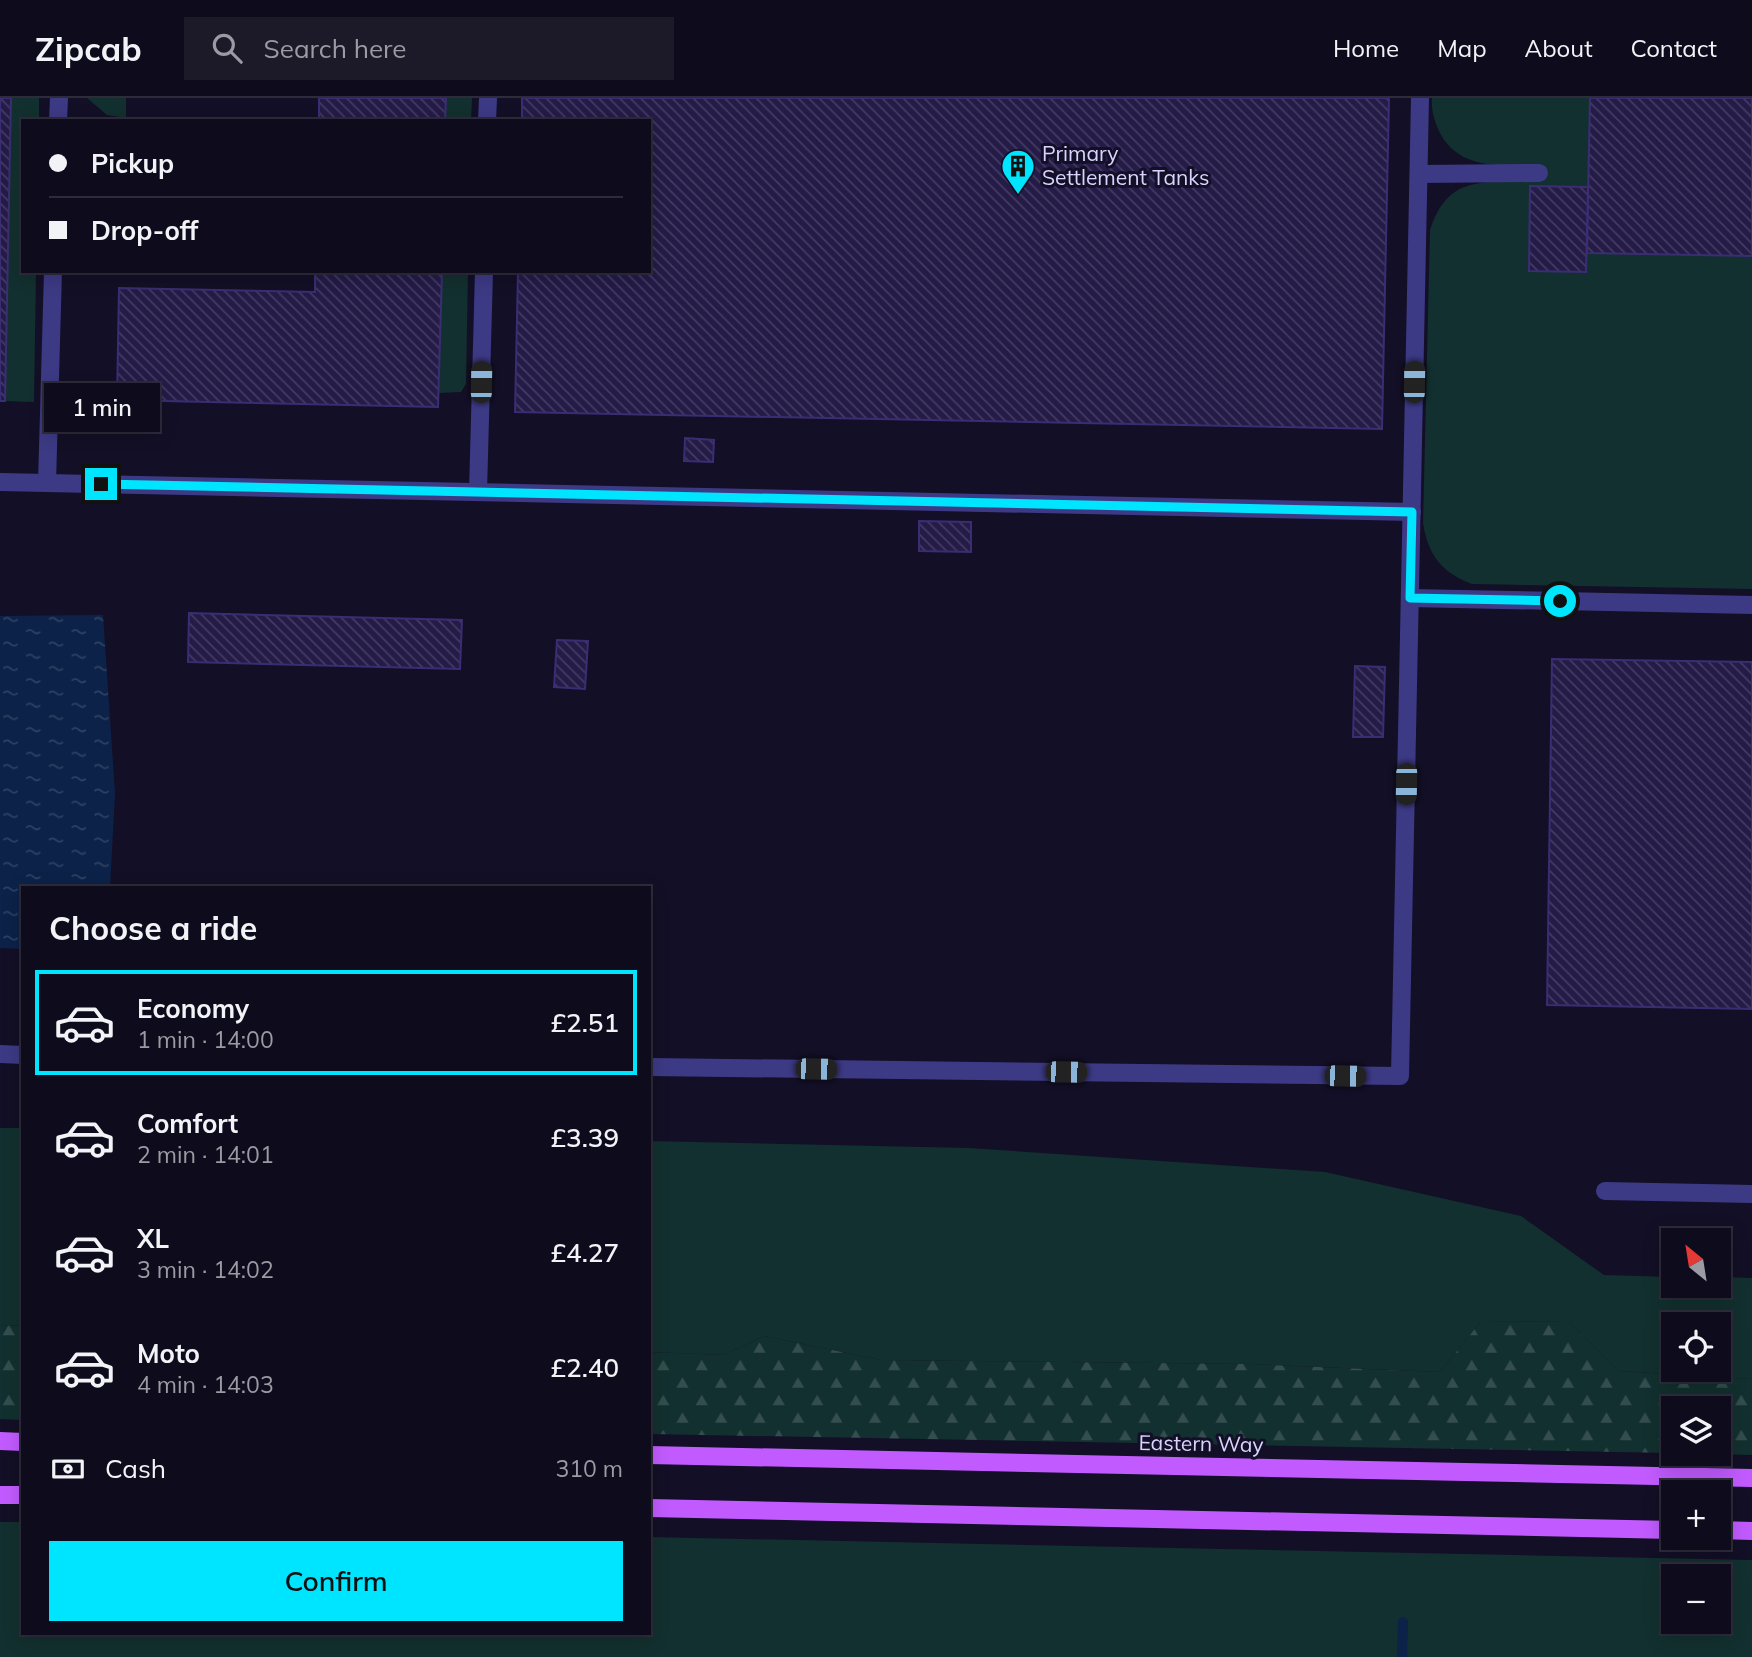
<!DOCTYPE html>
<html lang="en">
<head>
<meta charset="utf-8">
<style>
  :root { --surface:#0e0b1c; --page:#1c1929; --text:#f1f3f6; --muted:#9b9ba3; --line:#2e2b3b; --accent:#00e5ff }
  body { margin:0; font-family:Mulish,sans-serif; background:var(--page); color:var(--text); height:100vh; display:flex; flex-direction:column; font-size:26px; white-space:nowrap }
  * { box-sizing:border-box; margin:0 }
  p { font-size:23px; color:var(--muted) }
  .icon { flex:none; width:38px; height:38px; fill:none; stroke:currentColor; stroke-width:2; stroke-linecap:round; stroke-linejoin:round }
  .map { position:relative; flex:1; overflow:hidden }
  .side { position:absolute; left:21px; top:788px; width:630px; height:749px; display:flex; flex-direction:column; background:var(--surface); border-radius:0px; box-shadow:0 4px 18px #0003,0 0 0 2px var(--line) }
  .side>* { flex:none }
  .banner { position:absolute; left:21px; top:21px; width:630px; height:154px; border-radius:0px; box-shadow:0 4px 18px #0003,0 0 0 2px var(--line); display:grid; align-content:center; height:154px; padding:0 28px; background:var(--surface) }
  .needle { width:46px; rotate:330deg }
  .fabs { position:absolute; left:1661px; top:1130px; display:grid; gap:14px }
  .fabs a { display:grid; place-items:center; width:70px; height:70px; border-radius:0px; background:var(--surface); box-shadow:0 4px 18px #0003,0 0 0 2px var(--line); font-size:35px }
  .end { position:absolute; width:32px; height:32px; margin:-16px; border:9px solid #00e5ff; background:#111; box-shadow:0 0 0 4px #111 }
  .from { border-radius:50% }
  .bubble { position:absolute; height:49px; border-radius:0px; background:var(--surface); box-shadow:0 4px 18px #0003,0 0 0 2px var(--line); font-size:23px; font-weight:600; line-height:49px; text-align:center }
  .car { position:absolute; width:21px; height:42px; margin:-21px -10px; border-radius:9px; box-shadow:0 0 5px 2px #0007; background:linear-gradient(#222 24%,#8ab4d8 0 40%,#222 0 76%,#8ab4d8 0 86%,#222 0) }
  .banner b { display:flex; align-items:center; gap:24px; height:66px; font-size:26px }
  .banner b+b { border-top:2px solid var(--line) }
  .banner i { width:18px; height:18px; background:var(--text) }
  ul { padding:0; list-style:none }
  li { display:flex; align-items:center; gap:21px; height:105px; margin:0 14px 10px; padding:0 14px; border:4px solid transparent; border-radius:0px }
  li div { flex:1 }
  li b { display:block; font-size:26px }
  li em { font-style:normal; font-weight:600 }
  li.selected { border-color:var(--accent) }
  li>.icon { width:63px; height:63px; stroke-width:1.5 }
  h2 { padding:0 28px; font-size:32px; line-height:84px }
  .pay { display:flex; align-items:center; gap:18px; height:77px; padding:0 28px; font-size:26px }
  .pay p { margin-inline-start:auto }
  .primary-button { display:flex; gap:14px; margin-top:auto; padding:14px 28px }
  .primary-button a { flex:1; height:80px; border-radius:0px; background:var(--accent); color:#111; font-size:28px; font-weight:600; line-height:80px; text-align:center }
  header { display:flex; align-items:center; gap:42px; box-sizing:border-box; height:98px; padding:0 35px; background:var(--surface); border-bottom:2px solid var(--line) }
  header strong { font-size:33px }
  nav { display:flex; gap:38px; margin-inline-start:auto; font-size:24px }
  .search { width:490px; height:63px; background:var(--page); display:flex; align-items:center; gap:18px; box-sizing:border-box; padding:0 24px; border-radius:0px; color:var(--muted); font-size:26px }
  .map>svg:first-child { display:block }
  .green { fill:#12302f; fill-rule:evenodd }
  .forest { fill:url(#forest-firs) }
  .water { fill:url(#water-ripples) }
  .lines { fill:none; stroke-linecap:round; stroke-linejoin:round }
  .stream { stroke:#0c2248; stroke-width:10 }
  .building { fill:url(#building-back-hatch); stroke:#3b2d73; stroke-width:2 }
  .lane { stroke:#3d3a85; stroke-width:18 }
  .primary { stroke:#c25bff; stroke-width:18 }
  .route { stroke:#00e5ff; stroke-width:9 }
  .labels { text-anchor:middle; stroke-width:6; stroke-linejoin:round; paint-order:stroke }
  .poi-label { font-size:21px; fill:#d9d4ff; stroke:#130f26; text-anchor:start }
  .street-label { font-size:21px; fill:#d9d4ff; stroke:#130f26 }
</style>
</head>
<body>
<header>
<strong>Zipcab</strong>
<div class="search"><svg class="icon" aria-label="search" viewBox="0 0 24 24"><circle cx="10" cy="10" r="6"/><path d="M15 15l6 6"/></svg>Search here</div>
<nav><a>Home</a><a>Map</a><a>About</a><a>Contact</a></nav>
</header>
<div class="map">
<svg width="1752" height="1559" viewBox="0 0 1752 1559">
  <defs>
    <pattern id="forest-firs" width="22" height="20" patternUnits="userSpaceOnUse" patternTransform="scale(1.75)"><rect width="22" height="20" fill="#12302f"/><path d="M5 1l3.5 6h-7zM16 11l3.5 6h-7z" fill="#344d4e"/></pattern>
    <pattern id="water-ripples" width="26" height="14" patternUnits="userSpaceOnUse" patternTransform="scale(1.75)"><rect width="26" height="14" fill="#0c2248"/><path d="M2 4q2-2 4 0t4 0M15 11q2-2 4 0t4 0" fill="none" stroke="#2f4163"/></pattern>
    <pattern id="building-back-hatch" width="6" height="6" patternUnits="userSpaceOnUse" patternTransform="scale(1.75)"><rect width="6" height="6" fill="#241b47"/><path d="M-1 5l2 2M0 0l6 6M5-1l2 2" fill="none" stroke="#433b63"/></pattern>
  </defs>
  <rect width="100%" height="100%" fill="#130f26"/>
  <g class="green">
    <path d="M 11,0 L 39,0 L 39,23 L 23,23 L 23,173 L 36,173 L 34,304 L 5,303 Z"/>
    <path d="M 87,0 L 126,0 L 126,20 L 107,17 Z"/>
    <path d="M 446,0 L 472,0 L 471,23 L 445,23 Z"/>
    <path d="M 1432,0 L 1752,0 L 1752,491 L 1472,486 C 1442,475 1428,457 1423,425 L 1430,132 C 1450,69 1493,88 1543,83 L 1543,67 C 1507,67 1462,74 1441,37 C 1435,25 1431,14 1432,0 Z"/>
    <path d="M 442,173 L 468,173 L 466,286 L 461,294 L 439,295 Z"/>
    <path d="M 0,1030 L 23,1030 L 23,1228 L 0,1227 Z"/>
    <path d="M 649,1043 L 969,1050 L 1325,1074 L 1521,1118 L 1604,1177 L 1673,1179 L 1673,1188 L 1718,1188 L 1719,1179 L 1752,1180 L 1752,1281 L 1618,1273 L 1569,1224 L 1481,1223 L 1440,1274 L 1249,1266 L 881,1262 L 764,1238 L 724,1257 L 649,1254 ZM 1673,1227 L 1718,1227 L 1718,1272 L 1673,1272 Z"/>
    <path d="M 0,1424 L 23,1424 L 23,1535 L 649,1535 L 649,1439 L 1752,1462 L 1752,1559 L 0,1559 ZM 1673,1479 L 1718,1479 L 1718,1524 L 1673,1524 Z"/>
  </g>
  <g class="forest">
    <path d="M 1481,1223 L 1569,1224 L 1618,1273 L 1752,1281 L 1752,1357 L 1719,1356 L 1718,1311 L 1673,1311 L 1673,1355 L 649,1336 L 649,1254 L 724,1257 L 764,1238 L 881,1262 L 1249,1266 L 1440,1274 Z"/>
    <path d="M 0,1227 L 23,1228 L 23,1322 L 0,1321 Z"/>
  </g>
  <path class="water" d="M 103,517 L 115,695 L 110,789 L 23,789 L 23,851 L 0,850 L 0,518 Z"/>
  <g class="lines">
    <path class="stream" d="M 1402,1559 L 1403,1524"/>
  </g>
  <g class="building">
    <path d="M 0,0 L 11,0 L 5,303 L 0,303 Z"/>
    <path d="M 319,0 L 446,0 L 445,23 L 319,23 Z"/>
    <path d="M 522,0 L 1389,0 L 1382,331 L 515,314 L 518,173 L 649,173 L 649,23 L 522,23 Z"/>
    <path d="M 1590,0 L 1752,0 L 1752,158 L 1587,155 Z"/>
    <path d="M 1530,88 L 1588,89 L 1586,174 L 1529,173 Z"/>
    <path d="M 315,173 L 442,173 L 438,309 L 117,302 L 119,190 L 315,194 Z"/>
    <path d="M 685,340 L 714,342 L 713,364 L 684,363 Z"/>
    <path d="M 919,423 L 971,424 L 971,454 L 919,453 Z"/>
    <path d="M 189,515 L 462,522 L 460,571 L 188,564 Z"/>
    <path d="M 557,542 L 588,543 L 585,591 L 554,589 Z"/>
    <path d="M 1552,561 L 1752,564 L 1752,911 L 1547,907 Z"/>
    <path d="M 1355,568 L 1385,569 L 1383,639 L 1353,639 Z"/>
  </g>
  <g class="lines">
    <g class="lane">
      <path d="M 58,23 L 59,0"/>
      <path d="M 487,23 L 488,0"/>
      <path d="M 1419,76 L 1539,75"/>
      <path d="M 0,384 L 1412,414"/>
      <path d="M 47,385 L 53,173"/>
      <path d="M 478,394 L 484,173"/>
      <path d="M 1410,500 L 1752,507"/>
      <path d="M 0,956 L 23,957"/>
      <path d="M 649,969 L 1400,978 L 1420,0"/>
      <path d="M 1605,1093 L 1752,1096"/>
    </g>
    <g class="primary">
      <path d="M 0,1343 L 23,1344"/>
      <path d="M 649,1357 L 1752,1380"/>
      <path d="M 0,1397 L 23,1397"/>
      <path d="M 649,1410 L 1673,1432"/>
      <path d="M 1718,1432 L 1752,1433"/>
    </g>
  </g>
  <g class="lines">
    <path class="route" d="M 101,386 L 1412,414 L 1410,500 L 1560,503"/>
  </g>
  <defs>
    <symbol id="building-pin" viewBox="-11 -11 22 30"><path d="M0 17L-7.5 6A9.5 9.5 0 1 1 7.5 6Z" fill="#00e5ff" stroke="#130f26"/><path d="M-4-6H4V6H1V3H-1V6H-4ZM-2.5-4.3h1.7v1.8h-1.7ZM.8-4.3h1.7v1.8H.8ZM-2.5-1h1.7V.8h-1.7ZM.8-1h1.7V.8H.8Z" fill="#111"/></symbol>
  </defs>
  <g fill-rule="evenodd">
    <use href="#building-pin" x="999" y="49" width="38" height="52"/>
  </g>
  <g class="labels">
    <g class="poi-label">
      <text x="1042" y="63">Primary<tspan x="1042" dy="24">Settlement Tanks</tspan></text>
    </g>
    <g class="street-label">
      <text transform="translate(1201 1346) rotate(1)" y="7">Eastern Way</text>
    </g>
  </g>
</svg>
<div class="fabs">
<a><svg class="needle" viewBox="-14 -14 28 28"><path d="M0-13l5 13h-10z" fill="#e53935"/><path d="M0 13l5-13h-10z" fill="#9b9ba3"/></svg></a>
<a><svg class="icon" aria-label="locate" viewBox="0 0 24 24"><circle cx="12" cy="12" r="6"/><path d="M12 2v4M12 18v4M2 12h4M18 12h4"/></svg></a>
<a><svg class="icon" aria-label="layers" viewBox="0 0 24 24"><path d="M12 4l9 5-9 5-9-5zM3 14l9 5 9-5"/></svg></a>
<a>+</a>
<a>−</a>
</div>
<i class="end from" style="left:1560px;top:503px"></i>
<i class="end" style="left:101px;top:386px"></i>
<div class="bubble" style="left:44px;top:285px;width:116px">1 min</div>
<i class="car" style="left:481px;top:284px;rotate:1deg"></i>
<i class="car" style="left:1414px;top:284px;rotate:1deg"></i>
<i class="car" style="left:1406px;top:686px;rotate:181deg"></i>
<i class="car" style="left:816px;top:971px;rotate:91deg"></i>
<i class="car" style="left:1066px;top:974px;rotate:91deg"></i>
<i class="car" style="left:1345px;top:978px;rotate:91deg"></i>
<div class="banner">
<b><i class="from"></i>Pickup</b>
<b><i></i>Drop-off</b>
</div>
<section class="side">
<h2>Choose a ride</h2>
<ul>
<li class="selected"><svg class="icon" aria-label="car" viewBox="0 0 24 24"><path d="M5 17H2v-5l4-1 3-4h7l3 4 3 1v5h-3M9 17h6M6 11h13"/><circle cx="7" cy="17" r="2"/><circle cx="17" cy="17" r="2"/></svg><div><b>Economy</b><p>1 min · 14:00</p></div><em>£2.51</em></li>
<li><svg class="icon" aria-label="car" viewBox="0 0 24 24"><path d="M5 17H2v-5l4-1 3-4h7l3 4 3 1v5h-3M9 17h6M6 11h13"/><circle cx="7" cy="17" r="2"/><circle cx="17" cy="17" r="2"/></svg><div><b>Comfort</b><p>2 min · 14:01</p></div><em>£3.39</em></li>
<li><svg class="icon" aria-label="car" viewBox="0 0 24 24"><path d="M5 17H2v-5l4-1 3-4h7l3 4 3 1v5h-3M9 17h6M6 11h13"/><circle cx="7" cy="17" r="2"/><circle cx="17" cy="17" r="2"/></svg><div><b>XL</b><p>3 min · 14:02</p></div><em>£4.27</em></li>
<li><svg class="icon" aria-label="car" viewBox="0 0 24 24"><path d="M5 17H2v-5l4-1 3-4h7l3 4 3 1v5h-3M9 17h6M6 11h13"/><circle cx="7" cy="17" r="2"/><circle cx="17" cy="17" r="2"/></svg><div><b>Moto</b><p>4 min · 14:03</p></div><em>£2.40</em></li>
</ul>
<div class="pay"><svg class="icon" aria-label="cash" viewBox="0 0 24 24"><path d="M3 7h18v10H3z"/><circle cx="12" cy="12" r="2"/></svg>Cash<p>310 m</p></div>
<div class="primary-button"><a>Confirm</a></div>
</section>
</div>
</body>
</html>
